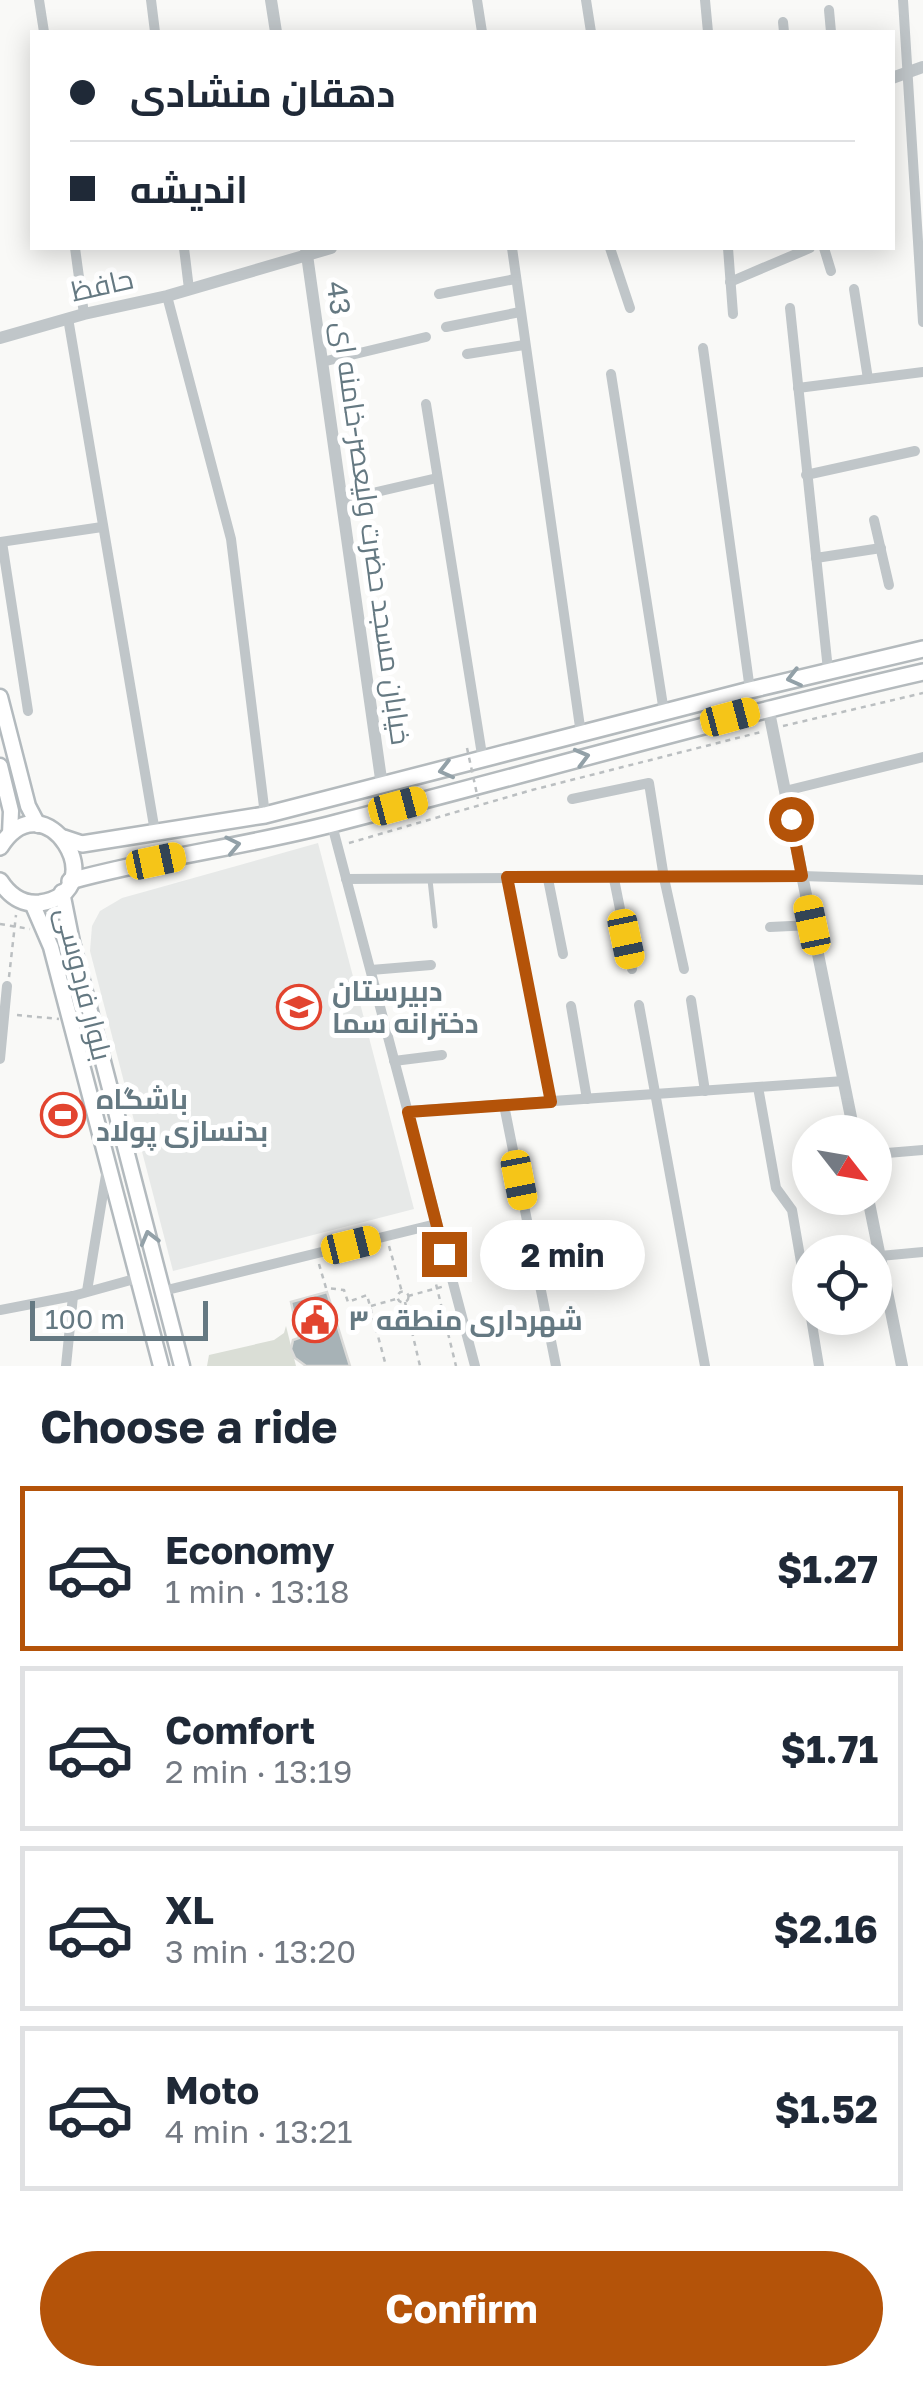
<!DOCTYPE html>
<html lang="en">
<head>
<meta charset="utf-8">
<style>
  :root { --surface:#fff; --page:#f6f6f7; --text:#1f2937; --muted:#747a83; --line:#e0e1e3; --accent:#b45309 }
  body { margin:0; font-family:"Golos Text",Cairo,sans-serif; background:var(--page); color:var(--text); height:100vh; display:flex; flex-direction:column; font-size:38px; white-space:nowrap }
  * { box-sizing:border-box; margin:0 }
  p { font-size:32px; color:var(--muted) }
  .icon { flex:none; width:55px; height:55px; fill:none; stroke:currentColor; stroke-width:2; stroke-linecap:round; stroke-linejoin:round }
  .map { position:relative; height:1366px; overflow:hidden }
  .side { display:flex; flex-direction:column; background:var(--surface); flex:1 }
  .side>* { flex:none }
  .top-card { position:absolute; left:30px; top:30px; width:865px; height:220px; border-radius:0px; box-shadow:0 5px 25px #0003; display:grid; align-content:center; height:220px; padding:0 40px; background:var(--surface) }
  .needle { width:65px; rotate:121deg }
  .controls { position:absolute; left:792px; top:1115px; display:grid; gap:20px }
  .controls a { display:grid; place-items:center; width:100px; height:100px; border-radius:50%; background:var(--surface); box-shadow:0 5px 25px #0003; font-size:50px }
  .scale { position:absolute; left:30px; bottom:25px; width:178px; box-sizing:border-box; padding-left:10px; border:5px solid #657982; border-top:0; font-size:28px; line-height:35px; white-space:nowrap; color:#657982; -webkit-text-stroke:8px #fff; paint-order:stroke }
  .end { position:absolute; width:45px; height:45px; margin:-22px; border:12px solid #b45309; background:#fff; box-shadow:0 0 0 5px #fff }
  .from { border-radius:50% }
  .bubble { position:absolute; height:70px; border-radius:35px; background:var(--surface); box-shadow:0 5px 25px #0003; font-size:32px; font-weight:700; line-height:70px; text-align:center }
  .car { position:absolute; width:30px; height:60px; margin:-30px -15px; border-radius:12px; box-shadow:0 0 8px 2px #0007; background:linear-gradient(#f5c518 24%,#345 0 40%,#f5c518 0 76%,#345 0 86%,#f5c518 0) }
  .top-card b { display:flex; align-items:center; gap:35px; height:95px; font-size:38px }
  .top-card b+b { border-top:2px solid var(--line) }
  .top-card i { width:25px; height:25px; background:var(--text) }
  ul { padding:0; list-style:none }
  li { display:flex; align-items:center; gap:30px; height:165px; margin:0 20px 15px; padding:0 20px; border:5px solid var(--line); border-radius:0px }
  li div { flex:1 }
  li b { display:block; font-size:38px }
  li em { font-style:normal; font-weight:700 }
  li.on { border-color:var(--accent) }
  li>.icon { width:90px; height:90px; stroke-width:1.5 }
  h2 { padding:0 40px; font-size:45px; line-height:120px }
  .button { display:flex; gap:20px; margin-top:auto; padding:20px 40px }
  .button a { flex:1; height:115px; border-radius:60px; background:var(--accent); color:#fff; font-size:40px; font-weight:700; line-height:115px; text-align:center }
  .map>svg:first-child { display:block }
  .built { fill:#e7e9e8 }
  .green { fill:#daded6 }
  .building { fill:#a7b2b6; stroke:#dbdbd9; stroke-width:2.5 }
  .lines { fill:none; stroke-linecap:round; stroke-linejoin:round }
  .secondary-casing { stroke:#b3babe; stroke-width:19 }
  .primary-casing { stroke:#b4babd; stroke-width:20 }
  .path { stroke:#bbbfc1; stroke-width:2.5; stroke-dasharray:5 5; stroke-linecap:butt }
  .service { stroke:#c0c6c9; stroke-width:5 }
  .minor { stroke:#c0c6c9; stroke-width:10 }
  .tertiary { stroke:#c0c6c9; stroke-width:12 }
  .secondary { stroke:#fff; stroke-width:14 }
  .primary { stroke:#fff; stroke-width:15 }
  .path-bridge { stroke:#bbbfc1; stroke-width:2.5; stroke-dasharray:5 5; stroke-linecap:butt }
  .oneway { stroke:#93a1a8 }
  .route { stroke:#b45309; stroke-width:12 }
  .labels { text-anchor:middle; stroke-width:10; stroke-linejoin:round; paint-order:stroke }
  .street-label { font-size:28px; fill:#657982; stroke:#fff }
  .poi-label { font-size:28px; font-weight:bold; fill:#657982; stroke:#fff; text-anchor:start }
</style>
</head>
<body>
<div class="map">
<svg width="923" height="1366" viewBox="0 0 923 1366">
  <rect width="100%" height="100%" fill="#f9f9f7"/>
  <path class="built" d="M 318,843 L 414,1209 L 173,1271 L 90,951 L 92,926 L 100,911 L 122,898 Z"/>
  <path class="green" d="M 286,1326 L 296,1366 L 207,1366 L 209,1355 L 274,1340 L 284,1333 Z"/>
  <path class="building" d="M 327,1292 L 350,1366 L 306,1366 L 295,1358 L 291,1349 L 293,1340 L 299,1338 L 291,1302 Z"/>
  <g class="lines">
    <defs>
      <g id="secondary">
        <path d="M 0,697 L 28,806 L 38,825"/>
        <path d="M 0,766 L 11,811 L 10,834"/>
        <path d="M 62,892 L 72,942 L 182,1366"/>
        <path d="M 32,903 L 51,947 L 161,1366"/>
      </g>
      <g id="primary">
        <path d="M 64,838 L 82,844 L 265,815 L 750,690 L 923,649"/>
        <path d="M 0,847 C 45,775 117,892 40,903 C 22,905 9,895 0,881"/>
        <path d="M 70,881 C 157,857 248,846 336,823 C 532,773 726,717 923,672"/>
      </g>
    </defs>
    <use href="#secondary" class="secondary-casing"/>
    <use href="#primary" class="primary-casing"/>
    <g class="path">
      <path d="M 783,726 L 923,693"/>
      <path d="M 349,843 L 532,790 L 761,732"/>
      <path d="M 0,924 L 30,929"/>
      <path d="M 9,977 L 16,915"/>
      <path d="M 17,1015 L 59,1019"/>
      <path d="M 422,1240 L 425,1239 L 456,1366"/>
      <path d="M 389,1246 L 402,1292"/>
      <path d="M 319,1264 L 326,1288 L 344,1290 L 348,1302 L 367,1295 L 386,1366"/>
      <circle cx="403" cy="1297" r="5.5"/>
      <path d="M 408,1296 L 445,1286"/>
      <path d="M 405,1302 L 420,1366"/>
      <path d="M 371,1306 L 396,1299"/>
    </g>
    <path class="service" d="M 430,880 L 435,926"/>
    <g class="minor">
      <path d="M 39,0 L 44,32"/>
      <path d="M 151,0 L 155,32"/>
      <path d="M 477,0 L 482,32"/>
      <path d="M 586,0 L 591,32"/>
      <path d="M 705,0 L 708,32"/>
      <path d="M 903,0 L 923,322"/>
      <path d="M 829,10 L 831,32"/>
      <path d="M 783,22 L 784,32"/>
      <path d="M 75,248 L 84,314"/>
      <path d="M 184,248 L 189,289"/>
      <path d="M 512,248 L 581,734"/>
      <path d="M 610,248 L 630,308"/>
      <path d="M 728,248 L 733,314"/>
      <path d="M 824,248 L 831,271"/>
      <path d="M 730,282 L 810,248"/>
      <path d="M 854,289 L 868,379"/>
      <path d="M 439,294 L 515,279"/>
      <path d="M 167,296 L 231,539 L 265,815"/>
      <path d="M 790,308 L 828,670"/>
      <path d="M 68,318 L 155,832"/>
      <path d="M 446,327 L 520,312"/>
      <path d="M 703,348 L 750,690"/>
      <path d="M 467,354 L 524,345"/>
      <path d="M 322,362 L 426,337"/>
      <path d="M 611,374 L 664,712"/>
      <path d="M 798,388 L 923,372"/>
      <path d="M 426,404 L 483,761"/>
      <path d="M 806,475 L 915,451"/>
      <path d="M 342,500 L 437,478"/>
      <path d="M 874,520 L 889,585"/>
      <path d="M 0,542 L 102,527"/>
      <path d="M 2,542 L 28,711"/>
      <path d="M 816,558 L 881,548"/>
      <path d="M 785,791 L 923,757"/>
      <path d="M 572,799 L 649,783 L 664,878 L 684,969"/>
      <path d="M 332,825 L 475,1366"/>
      <path d="M 507,877 L 551,1101"/>
      <path d="M 346,879 L 802,876 L 923,880"/>
      <path d="M 548,879 L 563,954"/>
      <path d="M 614,879 L 632,969"/>
      <path d="M 770,927 L 812,925"/>
      <path d="M 371,970 L 431,965"/>
      <path d="M 691,1000 L 705,1091"/>
      <path d="M 639,1005 L 705,1366"/>
      <path d="M 571,1006 L 587,1099"/>
      <path d="M 0,1059 L 7,986"/>
      <path d="M 394,1061 L 442,1055"/>
      <path d="M 758,1087 L 776,1188 L 792,1210 L 810,1314"/>
      <path d="M 504,1105 L 556,1366"/>
      <path d="M 408,1111 L 844,1081"/>
      <path d="M 875,1154 L 923,1150"/>
      <path d="M 880,1256 L 923,1252"/>
      <path d="M 87,1291 L 107,1169"/>
      <path d="M 163,1291 L 436,1224"/>
      <path d="M 0,1310 L 73,1296 L 138,1278"/>
      <path d="M 811,1318 L 819,1366"/>
      <path d="M 66,1366 L 73,1296"/>
    </g>
    <g class="tertiary">
      <path d="M 271,0 L 276,32"/>
      <path d="M 892,78 L 923,67"/>
      <path d="M 306,248 L 382,786"/>
      <path d="M 0,338 L 84,314 L 167,296 L 331,248"/>
      <path d="M 768,707 L 854,1132"/>
      <path d="M 868,1198 L 902,1366"/>
    </g>
    <use href="#secondary" class="secondary"/>
    <use href="#primary" class="primary"/>
    <path class="path-bridge" d="M 467,748 L 478,799"/>
  </g>
  <defs><path id="oneway-chevron" d="M-2-3.5L2.5 0L-2 3.5" fill="none" stroke-width="1.6" stroke-linecap="round" stroke-linejoin="round" transform="scale(2.5)"/></defs>
  <g class="oneway">
    <use href="#oneway-chevron" transform="translate(794 678) rotate(166)"/>
    <use href="#oneway-chevron" transform="translate(582 757) rotate(-15)"/>
    <use href="#oneway-chevron" transform="translate(446 770) rotate(166)"/>
    <use href="#oneway-chevron" transform="translate(233 845) rotate(-12)"/>
    <use href="#oneway-chevron" transform="translate(149 1238) rotate(-105)"/>
  </g>
  <g class="lines">
    <path class="route" d="M 444,1254 L 408,1112 L 551,1102 L 507,877 L 802,876 L 791,819"/>
  </g>
  <defs>
    <symbol id="school-ring" viewBox="-11 -11 22 22"><circle r="9.5" fill="#fff" stroke="#e2442f" stroke-width="1.5"/><path d="M0-5L7-2L0 1L-7-2ZM-4 1L0 2.5L4 1V4Q0 6-4 4Z" fill="#e2442f"/></symbol>
    <symbol id="stadium-ring" viewBox="-11 -11 22 22"><circle r="9.5" fill="#fff" stroke="#e2442f" stroke-width="1.5"/><path d="M0-5a6.5 5 0 1 0 0 10a6.5 5 0 1 0 0-10ZM-3.5-1.8h7v3.6h-7Z" fill="#e2442f"/></symbol>
    <symbol id="civic-ring" viewBox="-11 -11 22 22"><circle r="9.5" fill="#fff" stroke="#e2442f" stroke-width="1.5"/><path d="M-.6-6.5H3V-4.5H.6V-3L4-1V1h2V6H-6V1h2V-1L-.6-3ZM-1.2 2.5V6h2.4V2.5Z" fill="#e2442f"/></symbol>
  </defs>
  <g fill-rule="evenodd">
    <use href="#school-ring" x="274" y="982" width="50" height="50"/>
    <use href="#stadium-ring" x="38" y="1090" width="50" height="50"/>
    <use href="#civic-ring" x="290" y="1295" width="50" height="50"/>
  </g>
  <g class="labels">
    <g class="street-label">
      <text transform="translate(102 285) rotate(-13)" y="10">حافظ</text>
      <text transform="translate(369 513) rotate(82)" y="10">خیابان مسجد حضرت ولیعصر-خامنه ای 43</text>
      <text transform="translate(84 984) rotate(76)" y="10">بلوار فردوسی</text>
    </g>
    <g class="poi-label">
      <text x="332" y="1001">دبیرستان<tspan x="332" dy="32">دخترانه سما</tspan></text>
      <text x="96" y="1109">باشگاه<tspan x="96" dy="32">بدنسازی پولاد</tspan></text>
      <text x="348" y="1330">شهرداری منطقه ۳</text>
    </g>
  </g>
</svg>
<div class="controls">
<a><svg class="needle" viewBox="-14 -14 28 28"><path d="M0-13l5 13h-10z" fill="#e53935"/><path d="M0 13l5-13h-10z" fill="#747a83"/></svg></a>
<a><svg class="icon" aria-label="locate" viewBox="0 0 24 24"><circle cx="12" cy="12" r="6"/><path d="M12 2v4M12 18v4M2 12h4M18 12h4"/></svg></a>
</div>
<div class="scale">100 m</div>
<i class="end from" style="left:791px;top:819px"></i>
<i class="end" style="left:444px;top:1254px"></i>
<div class="bubble" style="left:480px;top:1220px;width:165px">2 min</div>
<i class="car" style="left:730px;top:717px;rotate:75deg"></i>
<i class="car" style="left:398px;top:806px;rotate:75deg"></i>
<i class="car" style="left:156px;top:861px;rotate:78deg"></i>
<i class="car" style="left:812px;top:925px;rotate:348deg"></i>
<i class="car" style="left:626px;top:939px;rotate:168deg"></i>
<i class="car" style="left:519px;top:1180px;rotate:169deg"></i>
<i class="car" style="left:351px;top:1245px;rotate:76deg"></i>
<div class="top-card">
<b><i class="from"></i>دهقان منشادی</b>
<b><i></i>اندیشه</b>
</div>
</div>
<section class="side">
<h2>Choose a ride</h2>
<ul>
<li class="on"><svg class="icon" aria-label="car" viewBox="0 0 24 24"><path d="M5 17H2v-5l4-1 3-4h7l3 4 3 1v5h-3M9 17h6M6 11h13"/><circle cx="7" cy="17" r="2"/><circle cx="17" cy="17" r="2"/></svg><div><b>Economy</b><p>1 min · 13:18</p></div><em>$1.27</em></li>
<li><svg class="icon" aria-label="car" viewBox="0 0 24 24"><path d="M5 17H2v-5l4-1 3-4h7l3 4 3 1v5h-3M9 17h6M6 11h13"/><circle cx="7" cy="17" r="2"/><circle cx="17" cy="17" r="2"/></svg><div><b>Comfort</b><p>2 min · 13:19</p></div><em>$1.71</em></li>
<li><svg class="icon" aria-label="car" viewBox="0 0 24 24"><path d="M5 17H2v-5l4-1 3-4h7l3 4 3 1v5h-3M9 17h6M6 11h13"/><circle cx="7" cy="17" r="2"/><circle cx="17" cy="17" r="2"/></svg><div><b>XL</b><p>3 min · 13:20</p></div><em>$2.16</em></li>
<li><svg class="icon" aria-label="car" viewBox="0 0 24 24"><path d="M5 17H2v-5l4-1 3-4h7l3 4 3 1v5h-3M9 17h6M6 11h13"/><circle cx="7" cy="17" r="2"/><circle cx="17" cy="17" r="2"/></svg><div><b>Moto</b><p>4 min · 13:21</p></div><em>$1.52</em></li>
</ul>
<div class="button"><a>Confirm</a></div>
</section>
</body>
</html>
